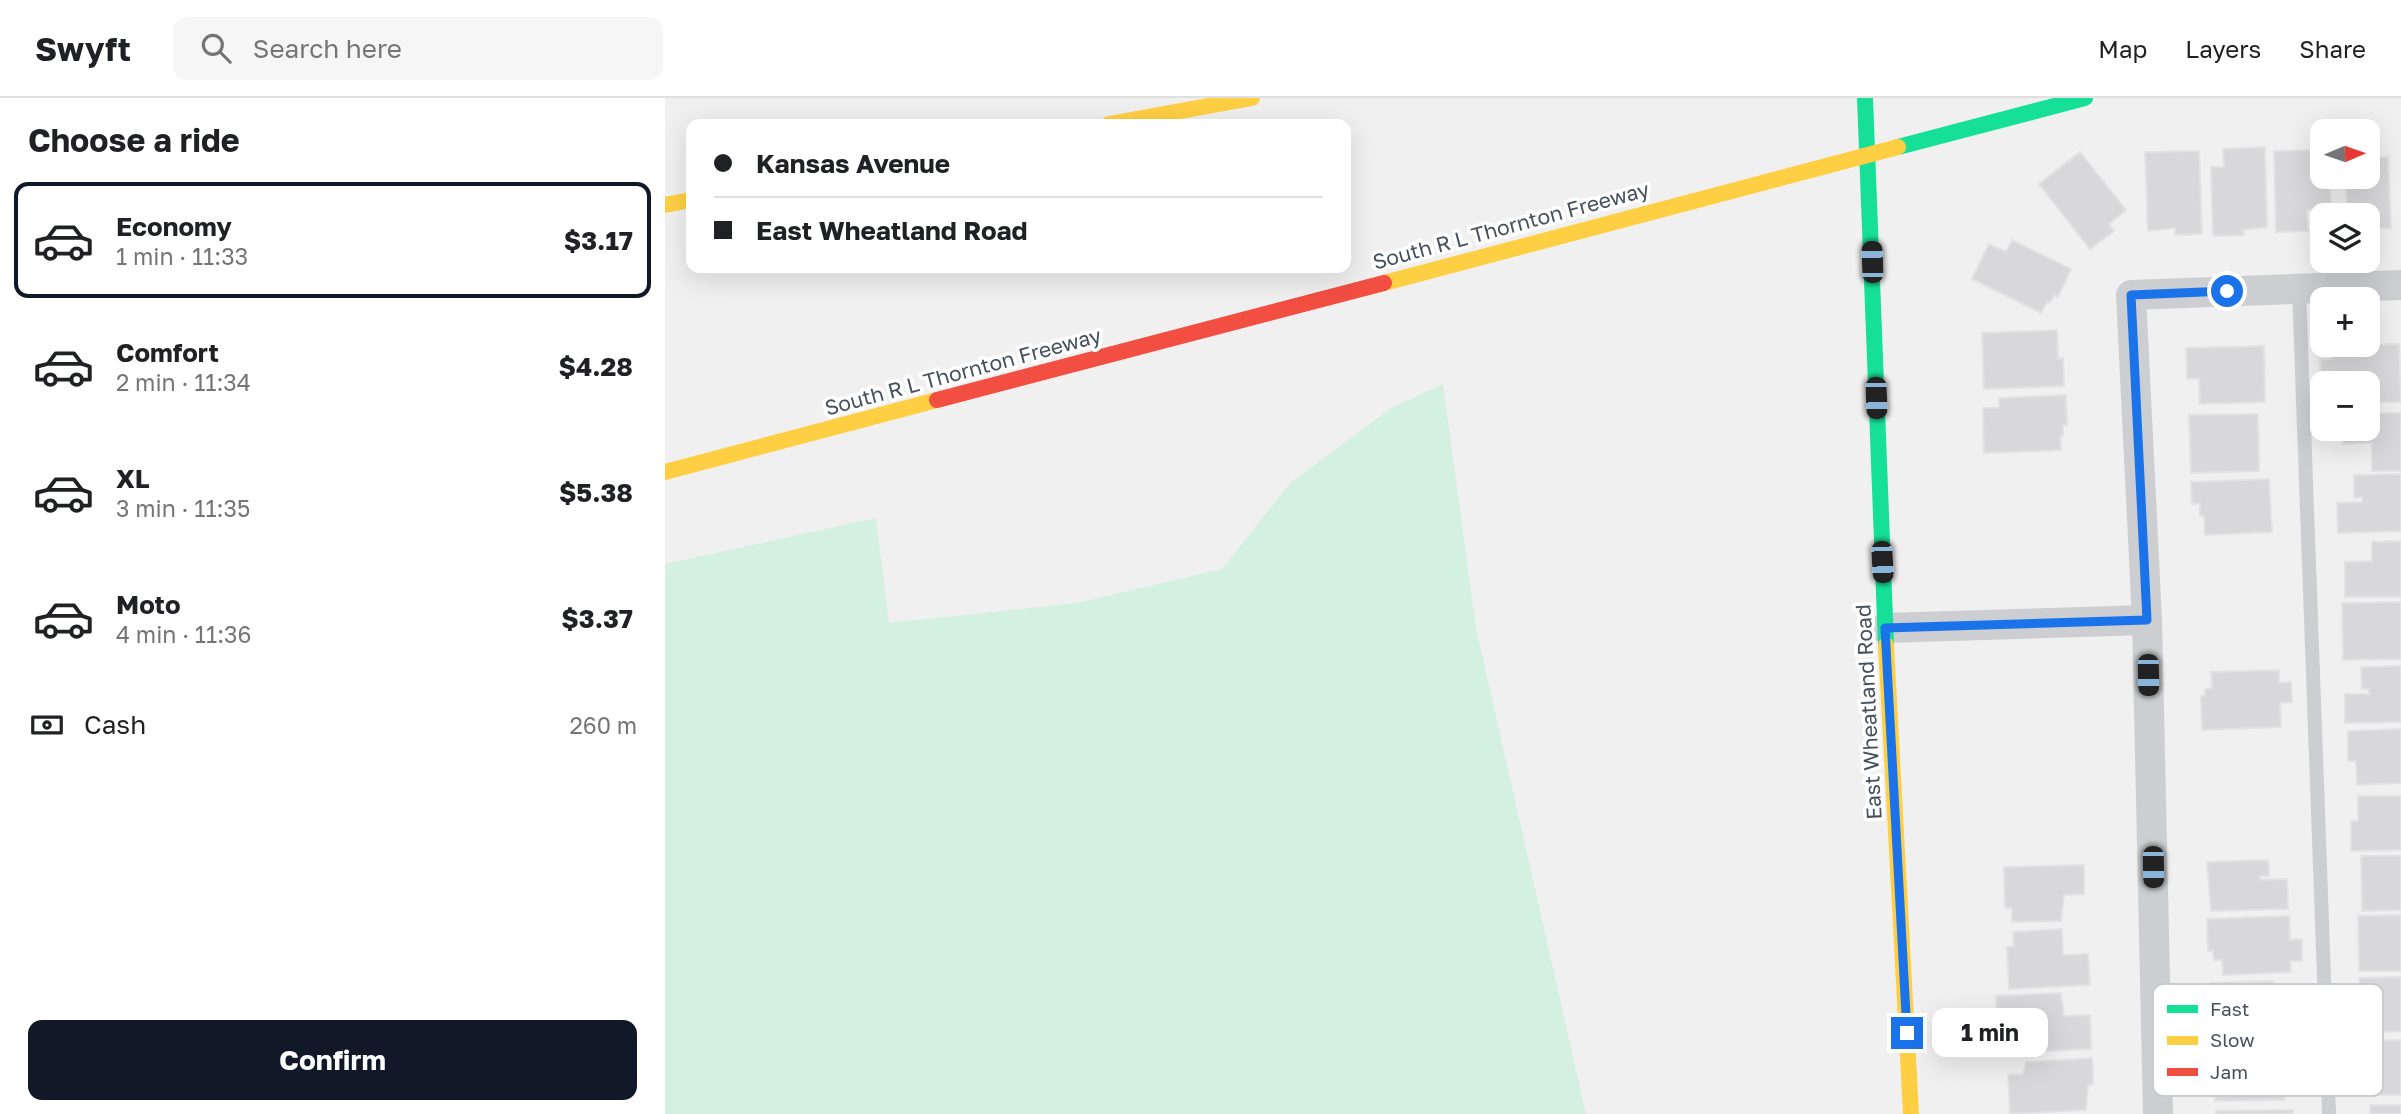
<!DOCTYPE html>
<html lang="en">
<head>
<meta charset="utf-8">
<style>
  :root { --surface:#fff; --page:#f6f6f6; --text:#202124; --muted:#757577; --line:#e0e0e0; --accent:#111827 }
  body { margin:0; font-family:"Golos Text",sans-serif; background:var(--page); color:var(--text); height:100vh; display:flex; flex-direction:column; font-size:26px; white-space:nowrap }
  * { box-sizing:border-box; margin:0 }
  p { font-size:23px; color:var(--muted) }
  .icon { flex:none; width:38px; height:38px; fill:none; stroke:currentColor; stroke-width:2; stroke-linecap:round; stroke-linejoin:round }
  .map { position:relative; flex:1; overflow:hidden }
  .drawer { display:flex; flex-direction:column; background:var(--surface); width:665px }
  .drawer>* { flex:none }
  .hud { position:absolute; left:21px; top:21px; width:665px; height:154px; border-radius:14px; box-shadow:0 7px 28px #0002; display:grid; align-content:center; height:154px; padding:0 28px; background:var(--surface) }
  .needle { width:46px; rotate:88deg }
  .tools { position:absolute; left:1645px; top:21px; display:grid; gap:14px }
  .tools a { display:grid; place-items:center; width:70px; height:70px; border-radius:14px; background:var(--surface); box-shadow:0 7px 28px #0002; font-size:35px }
  .end { position:absolute; width:32px; height:32px; margin:-16px; border:9px solid #1a73e8; background:#fff; box-shadow:0 0 0 4px #fff }
  .from { border-radius:50% }
  .bubble { position:absolute; height:49px; border-radius:14px; background:var(--surface); box-shadow:0 7px 28px #0002; font-size:23px; font-weight:700; line-height:49px; text-align:center }
  .car { position:absolute; width:21px; height:42px; margin:-21px -10px; border-radius:9px; box-shadow:0 0 5px 2px #0007; background:linear-gradient(#222 24%,#8ab4d8 0 40%,#222 0 76%,#8ab4d8 0 86%,#222 0) }
  .hud b { display:flex; align-items:center; gap:24px; height:66px; font-size:26px }
  .hud b+b { border-top:2px solid var(--line) }
  .hud i { width:18px; height:18px; background:var(--text) }
  ul { padding:0; list-style:none }
  li { display:flex; align-items:center; gap:21px; height:116px; margin:0 14px 10px; padding:0 14px; border:4px solid transparent; border-radius:14px }
  li div { flex:1 }
  li b { display:block; font-size:26px }
  li em { font-style:normal; font-weight:700 }
  li.active { border-color:var(--accent) }
  li>.icon { width:63px; height:63px; stroke-width:1.5 }
  h2 { padding:0 28px; font-size:32px; line-height:84px }
  .pay { display:flex; align-items:center; gap:18px; height:77px; padding:0 28px; font-size:26px }
  .pay p { margin-inline-start:auto }
  .primary-button { display:flex; gap:14px; margin-top:auto; padding:14px 28px }
  .primary-button a { flex:1; height:80px; border-radius:14px; background:var(--accent); color:#fff; font-size:28px; font-weight:700; line-height:80px; text-align:center }
  header { display:flex; align-items:center; gap:42px; box-sizing:border-box; height:98px; padding:0 35px; background:var(--surface); border-bottom:2px solid var(--line) }
  header strong { font-size:33px }
  nav { display:flex; gap:38px; margin-inline-start:auto; font-size:24px }
  .search { width:490px; height:63px; background:var(--page); display:flex; align-items:center; gap:18px; box-sizing:border-box; padding:0 24px; border-radius:14px; color:var(--muted); font-size:26px }
  main { display:flex; flex:1; min-height:0 }
  .map>svg:first-child { display:block }
  .green { fill:#d4f0e0 }
  .building { fill:#d8d8da; stroke:#e2e2e3; stroke-width:2 }
  .lines { fill:none; stroke-linecap:round; stroke-linejoin:round }
  .lane { stroke:#ccced1; stroke-width:14 }
  .street { stroke:#ccced1; stroke-width:30 }
  .fast { stroke:#16e098; stroke-width:16 }
  .slow { stroke:#ffcf43; stroke-width:16 }
  .jam { stroke:#f24e42; stroke-width:16 }
  .route { stroke:#1a73e8; stroke-width:9 }
  .labels { text-anchor:middle; stroke-width:7; stroke-linejoin:round; paint-order:stroke }
  .street-label { font-size:21px; fill:#46515d; stroke:#fff }
  .key { fill:#fff; stroke:#c8cbce; stroke-width:2 }
  .key-label { font-size:19px; fill:#46515d }
</style>
</head>
<body>
<header>
<strong>Swyft</strong>
<div class="search"><svg class="icon" aria-label="search" viewBox="0 0 24 24"><circle cx="10" cy="10" r="6"/><path d="M15 15l6 6"/></svg>Search here</div>
<nav><a>Map</a><a>Layers</a><a>Share</a></nav>
</header>
<main>
<section class="drawer">
<h2>Choose a ride</h2>
<ul>
<li class="active"><svg class="icon" aria-label="car" viewBox="0 0 24 24"><path d="M5 17H2v-5l4-1 3-4h7l3 4 3 1v5h-3M9 17h6M6 11h13"/><circle cx="7" cy="17" r="2"/><circle cx="17" cy="17" r="2"/></svg><div><b>Economy</b><p>1 min · 11:33</p></div><em>$3.17</em></li>
<li><svg class="icon" aria-label="car" viewBox="0 0 24 24"><path d="M5 17H2v-5l4-1 3-4h7l3 4 3 1v5h-3M9 17h6M6 11h13"/><circle cx="7" cy="17" r="2"/><circle cx="17" cy="17" r="2"/></svg><div><b>Comfort</b><p>2 min · 11:34</p></div><em>$4.28</em></li>
<li><svg class="icon" aria-label="car" viewBox="0 0 24 24"><path d="M5 17H2v-5l4-1 3-4h7l3 4 3 1v5h-3M9 17h6M6 11h13"/><circle cx="7" cy="17" r="2"/><circle cx="17" cy="17" r="2"/></svg><div><b>XL</b><p>3 min · 11:35</p></div><em>$5.38</em></li>
<li><svg class="icon" aria-label="car" viewBox="0 0 24 24"><path d="M5 17H2v-5l4-1 3-4h7l3 4 3 1v5h-3M9 17h6M6 11h13"/><circle cx="7" cy="17" r="2"/><circle cx="17" cy="17" r="2"/></svg><div><b>Moto</b><p>4 min · 11:36</p></div><em>$3.37</em></li>
</ul>
<div class="pay"><svg class="icon" aria-label="cash" viewBox="0 0 24 24"><path d="M3 7h18v10H3z"/><circle cx="12" cy="12" r="2"/></svg>Cash<p>260 m</p></div>
<div class="primary-button"><a>Confirm</a></div>
</section>
<div class="map">
<svg width="1736" height="1016" viewBox="0 0 1736 1016">
  <rect width="100%" height="100%" fill="#f1f0f0"/>
  <path class="green" d="M 778,286 L 811,530 L 921,1016 L 0,1016 L 0,466 L 211,420 L 224,525 L 412,505 L 557,471 L 626,384 L 728,309 Z"/>
  <g class="building">
    <path d="M 1600,49 L 1602,129 L 1578,132 L 1579,137 L 1548,138 L 1546,69 L 1559,69 L 1558,51 Z"/>
    <path d="M 1650,52 L 1651,58 L 1657,58 L 1657,79 L 1665,79 L 1666,106 L 1653,106 L 1653,111 L 1642,112 L 1643,133 L 1611,134 L 1609,53 Z"/>
    <path d="M 1534,53 L 1537,136 L 1510,137 L 1510,130 L 1483,133 L 1480,54 Z"/>
    <path d="M 1415,54 L 1461,112 L 1444,126 L 1449,133 L 1425,151 L 1374,86 Z"/>
    <path d="M 1703,59 L 1723,59 L 1726,130 L 1703,131 L 1703,117 L 1695,117 L 1694,113 L 1682,113 L 1681,79 L 1703,79 Z"/>
    <path d="M 1347,142 L 1406,171 L 1393,199 L 1389,197 L 1385,205 L 1382,204 L 1376,215 L 1307,181 L 1324,146 L 1341,154 Z"/>
    <path d="M 1392,232 L 1393,261 L 1398,260 L 1399,288 L 1319,291 L 1317,235 Z"/>
    <path d="M 1734,246 L 1736,304 L 1703,304 L 1703,285 L 1669,285 L 1669,281 L 1656,281 L 1655,261 L 1667,261 L 1666,247 Z"/>
    <path d="M 1599,248 L 1600,304 L 1535,306 L 1534,280 L 1522,281 L 1521,250 Z"/>
    <path d="M 1401,297 L 1402,327 L 1398,327 L 1398,338 L 1395,338 L 1396,352 L 1319,355 L 1318,310 L 1334,310 L 1334,300 Z"/>
    <path d="M 1703,315 L 1736,315 L 1736,373 L 1707,373 L 1707,345 L 1678,346 L 1678,331 L 1703,331 Z"/>
    <path d="M 1593,316 L 1594,373 L 1526,375 L 1524,317 Z"/>
    <path d="M 1736,376 L 1736,433 L 1673,435 L 1672,405 L 1697,404 L 1697,399 L 1689,400 L 1689,377 Z"/>
    <path d="M 1604,381 L 1607,434 L 1540,437 L 1539,418 L 1535,418 L 1535,405 L 1527,406 L 1526,384 Z"/>
    <path d="M 1736,443 L 1736,499 L 1680,499 L 1680,464 L 1707,463 L 1707,444 Z"/>
    <path d="M 1736,504 L 1736,561 L 1678,562 L 1677,505 Z"/>
    <path d="M 1736,568 L 1736,624 L 1680,625 L 1680,596 L 1704,596 L 1704,591 L 1697,591 L 1696,569 Z"/>
    <path d="M 1614,572 L 1614,585 L 1626,584 L 1627,604 L 1615,605 L 1616,629 L 1537,632 L 1536,598 L 1540,598 L 1540,591 L 1547,590 L 1546,574 Z"/>
    <path d="M 1736,631 L 1736,685 L 1692,687 L 1691,663 L 1683,663 L 1683,633 Z"/>
    <path d="M 1693,698 L 1736,698 L 1736,752 L 1686,753 L 1686,723 L 1693,723 Z"/>
    <path d="M 1696,758 L 1736,758 L 1736,812 L 1697,813 Z"/>
    <path d="M 1603,762 L 1604,778 L 1595,778 L 1595,782 L 1622,781 L 1623,811 L 1546,813 L 1542,764 Z"/>
    <path d="M 1419,767 L 1419,796 L 1399,797 L 1396,823 L 1347,824 L 1347,810 L 1340,810 L 1339,769 Z"/>
    <path d="M 1736,817 L 1736,873 L 1694,873 L 1693,818 Z"/>
    <path d="M 1624,818 L 1625,842 L 1637,841 L 1637,863 L 1625,863 L 1626,874 L 1558,877 L 1557,862 L 1549,862 L 1548,853 L 1543,853 L 1542,821 Z"/>
    <path d="M 1397,831 L 1398,857 L 1423,856 L 1425,887 L 1344,891 L 1342,849 L 1349,848 L 1348,834 Z"/>
    <path d="M 1736,879 L 1736,933 L 1696,935 L 1694,880 Z"/>
    <path d="M 1608,883 L 1609,905 L 1601,906 L 1601,910 L 1626,908 L 1627,938 L 1553,941 L 1551,907 L 1547,907 L 1546,885 Z"/>
    <path d="M 1396,895 L 1399,918 L 1425,917 L 1426,951 L 1333,955 L 1331,898 Z"/>
    <path d="M 1736,942 L 1736,997 L 1704,997 L 1703,943 Z"/>
    <path d="M 1626,947 L 1627,978 L 1620,978 L 1620,1002 L 1550,1003 L 1549,948 Z"/>
    <path d="M 1427,960 L 1428,986 L 1423,987 L 1421,1012 L 1345,1016 L 1343,977 L 1358,976 L 1361,964 Z"/>
    <rect x="1705" y="1007" width="31" height="9"/>
    <path d="M 1628,1012 L 1628,1016 L 1551,1016 L 1551,1013 Z"/>
  </g>
  <g class="lines">
    <path class="lane" d="M 1634,191 L 1664,1016"/>
    <g class="street">
      <path d="M 1220,530 L 1482,522"/>
      <path d="M 1493,1016 L 1482,522 L 1466,197 L 1736,187"/>
    </g>
    <g class="fast">
      <path d="M 1200,0 L 1221,547"/>
      <path d="M 1233,49 L 1420,0"/>
    </g>
    <g class="slow">
      <path d="M 444,26 L 587,0"/>
      <path d="M 0,107 L 26,102"/>
      <path d="M 719,185 L 1233,49"/>
      <path d="M 0,374 L 272,302"/>
      <path d="M 1221,547 L 1246,1016"/>
    </g>
    <path class="jam" d="M 272,302 L 719,185"/>
  </g>
  <g class="lines">
    <path class="route" d="M 1242,935 L 1220,530 L 1482,522 L 1466,197 L 1562,193"/>
  </g>
  <g class="labels">
    <g class="street-label">
      <text transform="translate(846 128) rotate(-15)" y="7">South R L Thornton Freeway</text>
      <text transform="translate(298 274) rotate(-15)" y="7">South R L Thornton Freeway</text>
      <text transform="translate(1204 614) rotate(-93)" y="7">East Wheatland Road</text>
    </g>
  </g>
  <rect x="1488" y="886" width="230" height="112" rx="10" class="key"/>
  <rect x="1502" y="907" width="31" height="8" fill="#16e098"/>
  <rect x="1502" y="938" width="31" height="9" fill="#ffcf43"/>
  <rect x="1502" y="970" width="31" height="8" fill="#f24e42"/>
  <g class="key-label">
    <text x="1545" y="918">Fast</text>
    <text x="1545" y="949">Slow</text>
    <text x="1545" y="981">Jam</text>
  </g>
</svg>
<div class="tools">
<a><svg class="needle" viewBox="-14 -14 28 28"><path d="M0-13l5 13h-10z" fill="#e53935"/><path d="M0 13l5-13h-10z" fill="#757577"/></svg></a>
<a><svg class="icon" aria-label="layers" viewBox="0 0 24 24"><path d="M12 4l9 5-9 5-9-5zM3 14l9 5 9-5"/></svg></a>
<a>+</a>
<a>−</a>
</div>
<i class="end from" style="left:1562px;top:193px"></i>
<i class="end" style="left:1242px;top:935px"></i>
<div class="bubble" style="left:1267px;top:910px;width:116px">1 min</div>
<i class="car" style="left:1207px;top:164px;rotate:358deg"></i>
<i class="car" style="left:1211px;top:300px;rotate:178deg"></i>
<i class="car" style="left:1217px;top:464px;rotate:177deg"></i>
<i class="car" style="left:1483px;top:577px;rotate:179deg"></i>
<i class="car" style="left:1488px;top:769px;rotate:179deg"></i>
<div class="hud">
<b><i class="from"></i>Kansas Avenue</b>
<b><i></i>East Wheatland Road</b>
</div>
</div>
</main>
</body>
</html>
